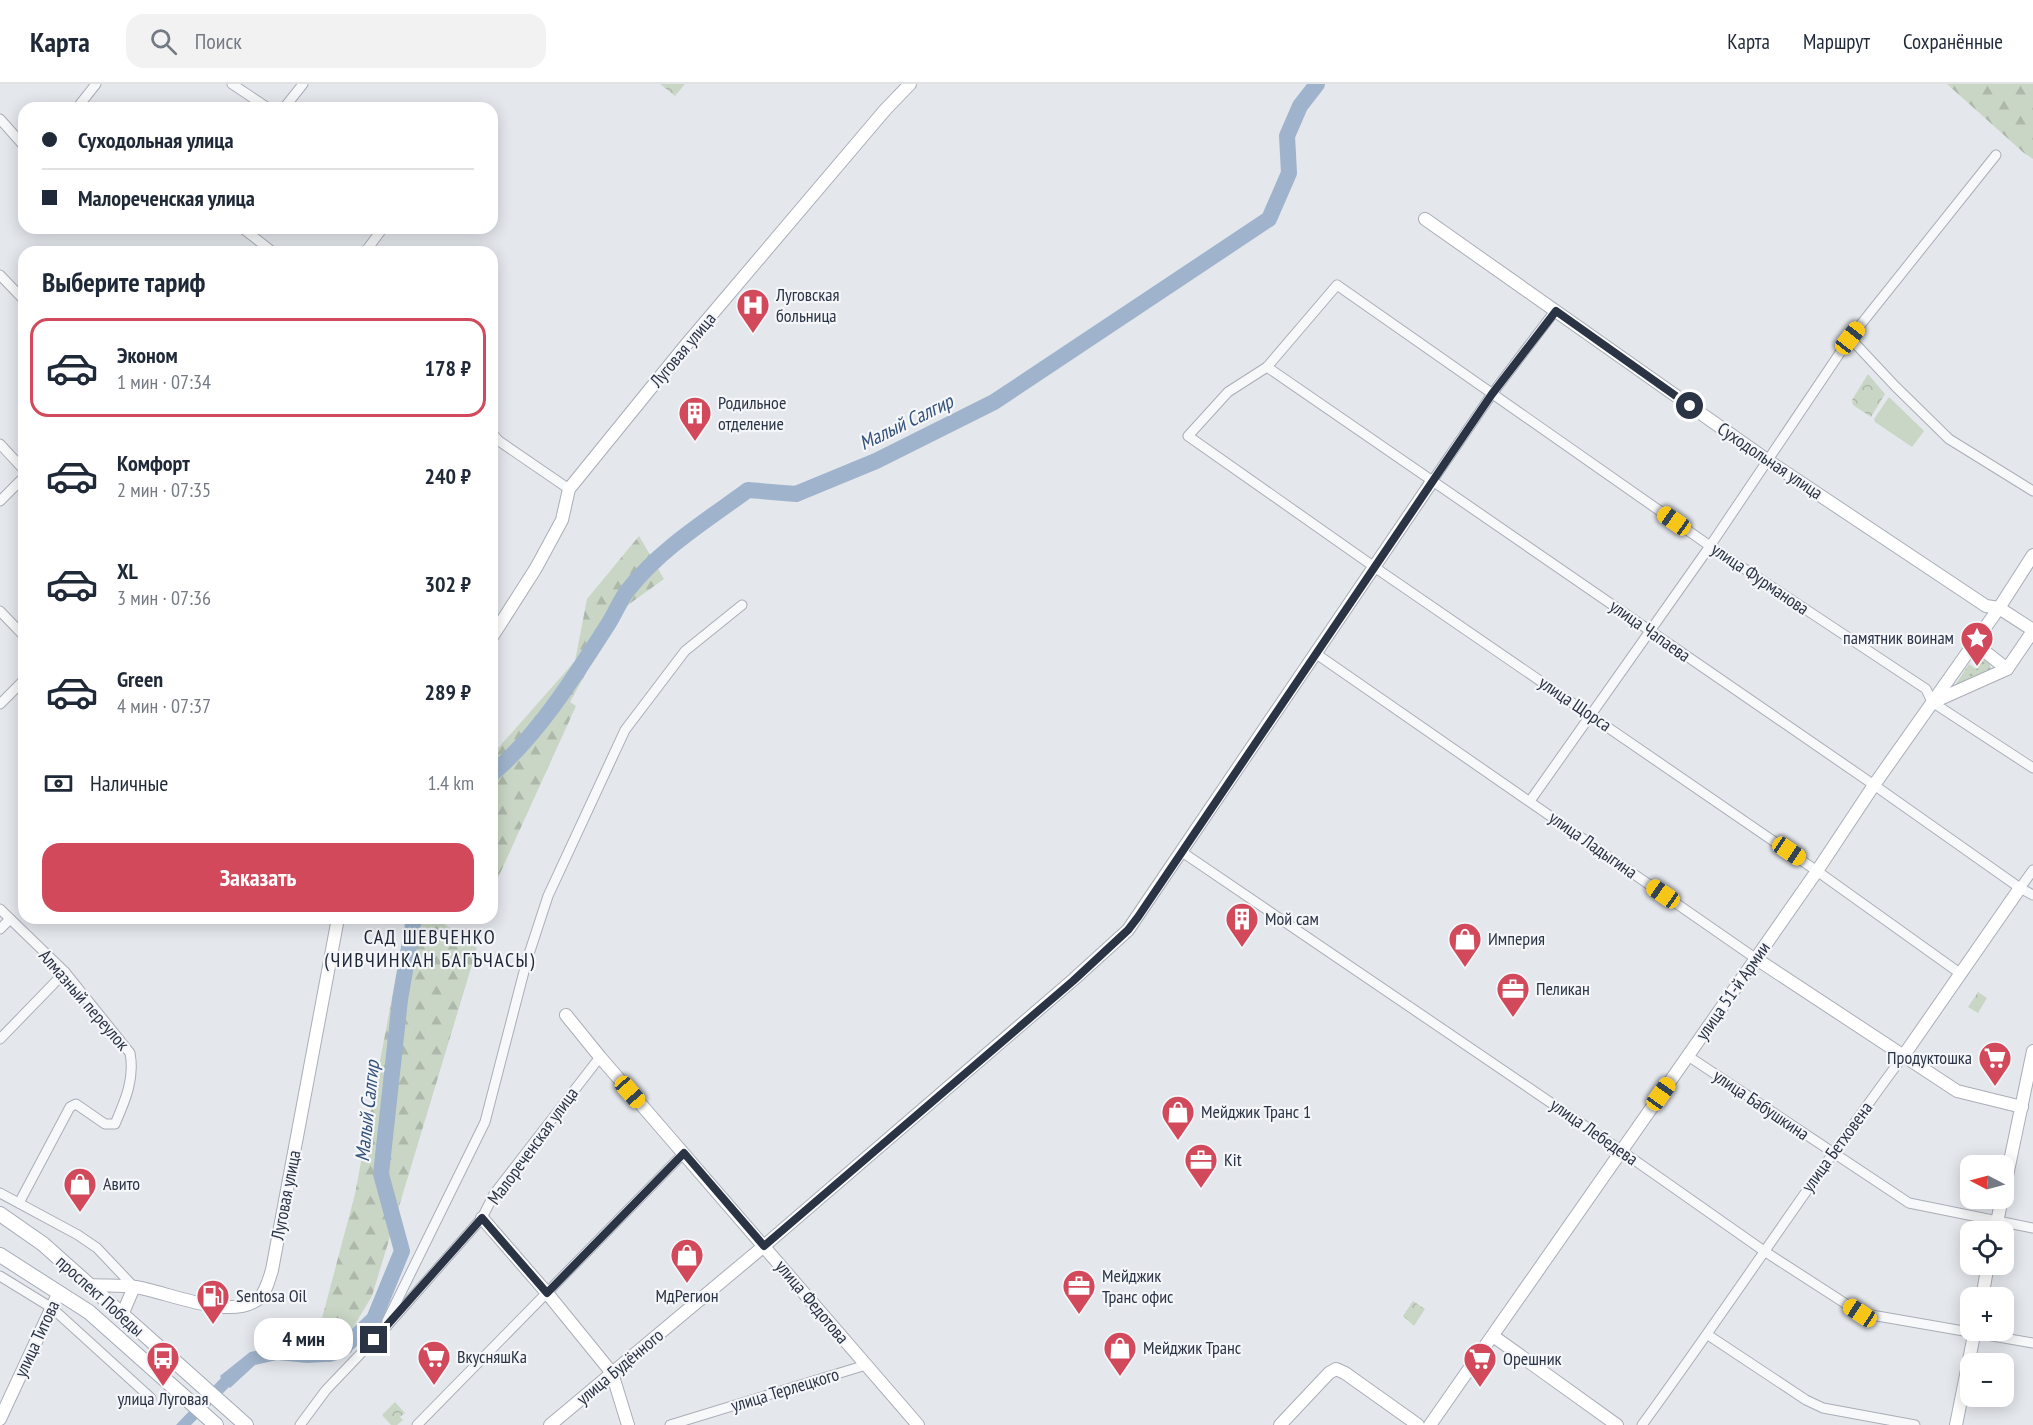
<!DOCTYPE html>
<html lang="ru">
<head>
<meta charset="utf-8">
<style>
  :root { --surface:#fff; --page:#f2f2f3; --text:#1f2937; --muted:#747a83; --line:#e0e1e3; --accent:#d1495b }
  body { margin:0; font-family:"PT Sans Narrow",sans-serif; background:var(--page); color:var(--text); height:100vh; display:flex; flex-direction:column; font-size:22px; white-space:nowrap }
  * { box-sizing:border-box; margin:0 }
  p { font-size:20px; color:var(--muted) }
  .icon { flex:none; width:33px; height:33px; fill:none; stroke:currentColor; stroke-width:2; stroke-linecap:round; stroke-linejoin:round }
  .map { position:relative; flex:1; overflow:hidden }
  .side { position:absolute; left:18px; top:162px; width:480px; height:678px; display:flex; flex-direction:column; background:var(--surface); border-radius:18px; box-shadow:0 3px 15px #0003 }
  .side>* { flex:none }
  .top-card { position:absolute; left:18px; top:18px; width:480px; height:132px; border-radius:18px; box-shadow:0 3px 15px #0003; display:grid; align-content:center; height:132px; padding:0 24px; background:var(--surface) }
  .needle { width:39px; rotate:276deg }
  .fabs { position:absolute; left:1960px; top:1071px; display:grid; gap:12px }
  .fabs a { display:grid; place-items:center; width:54px; height:54px; border-radius:12px; background:var(--surface); box-shadow:0 3px 15px #0003; font-size:30px }
  .end { position:absolute; width:27px; height:27px; margin:-14px; border:8px solid #2b3445; background:#fff; box-shadow:0 0 0 3px #fff }
  .from { border-radius:50% }
  .bubble { position:absolute; height:42px; border-radius:18px; background:var(--surface); box-shadow:0 3px 15px #0003; font-size:20px; font-weight:700; line-height:42px; text-align:center }
  .car { position:absolute; width:18px; height:36px; margin:-18px -9px; border-radius:8px; box-shadow:0 0 4px 2px #0007; background:linear-gradient(#f5c518 24%,#345 0 40%,#f5c518 0 76%,#345 0 86%,#f5c518 0) }
  .top-card b { display:flex; align-items:center; gap:21px; height:57px; font-size:22px }
  .top-card b+b { border-top:2px solid var(--line) }
  .top-card i { width:15px; height:15px; background:var(--text) }
  ul { padding:0; list-style:none }
  li { display:flex; align-items:center; gap:18px; height:99px; margin:0 12px 9px; padding:0 12px; border:3px solid transparent; border-radius:18px }
  li div { flex:1 }
  li b { display:block; font-size:22px }
  li em { font-style:normal; font-weight:700 }
  li.on { border-color:var(--accent) }
  li>.icon { width:54px; height:54px; stroke-width:1.5 }
  h2 { padding:0 24px; font-size:27px; line-height:72px }
  .pay { display:flex; align-items:center; gap:15px; height:66px; padding:0 24px; font-size:22px }
  .pay p { margin-inline-start:auto }
  .action { display:flex; gap:12px; margin-top:auto; padding:12px 24px }
  .action a { flex:1; height:69px; border-radius:18px; background:var(--accent); color:#fff; font-size:24px; font-weight:700; line-height:69px; text-align:center }
  header { display:flex; align-items:center; gap:36px; box-sizing:border-box; height:84px; padding:0 30px; background:var(--surface); border-bottom:2px solid var(--line) }
  header strong { font-size:28px }
  nav { display:flex; gap:33px; margin-inline-start:auto; font-size:21px }
  .search { width:420px; height:54px; background:var(--page); display:flex; align-items:center; gap:15px; box-sizing:border-box; padding:0 21px; border-radius:18px; color:var(--muted); font-size:22px }
  .map>svg:first-child { display:block }
  .grass { fill:url(#grass-dots) }
  .forest { fill:url(#forest-firs) }
  .park { fill:url(#park-crowns) }
  .garden { fill:#c9d6c5 }
  .water { fill:#9fb4cc }
  .lines { fill:none; stroke-linecap:round; stroke-linejoin:round }
  .river { stroke:#9fb4cc; stroke-width:16 }
  .street-casing { stroke:#a9aeb7; stroke-width:11 }
  .secondary-casing { stroke:#a9aeb7; stroke-width:14 }
  .primary-casing { stroke:#a3abb8; stroke-width:16 }
  .street { stroke:#f7f8fa; stroke-width:9 }
  .secondary { stroke:#fff; stroke-width:12 }
  .primary { stroke:#fff; stroke-width:14 }
  .route { stroke:#2b3445; stroke-width:8 }
  .labels { text-anchor:middle; stroke-width:4.5; stroke-linejoin:round; paint-order:stroke }
  .poi-label { font-size:18px; fill:#2b3445; stroke:#f4f6f9; text-anchor:start }
  .street-label { font-size:18px; fill:#2b3445; stroke:#f4f6f9 }
  .water-label { font-size:20px; font-style:italic; fill:#34527a; stroke:#f4f6f9 }
  .neighbourhood-label { font-size:20px; letter-spacing:1.5px; fill:#1d2536; stroke:#f4f6f9 }
</style>
</head>
<body>
<header>
<strong>Карта</strong>
<div class="search"><svg class="icon" aria-label="search" viewBox="0 0 24 24"><circle cx="10" cy="10" r="6"/><path d="M15 15l6 6"/></svg>Поиск</div>
<nav><a>Карта</a><a>Маршрут</a><a>Сохранённые</a></nav>
</header>
<div class="map">
<svg width="2033" height="1341" viewBox="0 0 2033 1341">
  <defs>
    <pattern id="grass-dots" width="8" height="8" patternUnits="userSpaceOnUse" patternTransform="scale(1.5)"><rect width="8" height="8" fill="#c9d6c5"/><path d="M2 2h.1M6 6h.1" fill="none" stroke="#adb8ab" stroke-width="1.8" stroke-linecap="round"/></pattern>
    <pattern id="forest-firs" width="22" height="20" patternUnits="userSpaceOnUse" patternTransform="scale(1.5)"><rect width="22" height="20" fill="#c9d6c5"/><path d="M5 1l3.5 6h-7zM16 11l3.5 6h-7z" fill="#adb8ab"/></pattern>
    <pattern id="park-crowns" width="20" height="18" patternUnits="userSpaceOnUse" patternTransform="scale(1.5)"><rect width="20" height="18" fill="#c9d6c5"/><path d="M2 6a3 3 0 1 1 6 0M12 15a3 3 0 1 1 6 0" fill="none" stroke="#adb8ab"/></pattern>
  </defs>
  <rect width="100%" height="100%" fill="#e4e7ec"/>
  <path class="grass" d="M 1984,573 L 1989,577 L 1991,586 L 1954,603 L 1969,580 L 1976,585 Z"/>
  <g class="forest">
    <path d="M 1947,0 L 2033,0 L 2033,75 L 2024,69 Z"/>
    <path d="M 639,452 L 664,495 L 614,531 L 597,569 L 570,618 L 576,622 L 492,807 L 492,671 L 575,577 L 587,515 Z"/>
    <path d="M 407,834 L 436,834 L 477,864 L 372,1212 L 345,1257 L 313,1266 L 274,1263 L 273,1244 L 316,1257 L 355,1110 Z"/>
  </g>
  <g class="park">
    <path d="M 660,0 L 685,0 L 675,12 Z"/>
    <path d="M 1868,290 L 1885,310 L 1871,333 L 1853,321 L 1852,316 Z"/>
    <path d="M 1978,908 L 1987,914 L 1978,929 L 1968,923 Z"/>
    <path d="M 1413,1217 L 1425,1225 L 1414,1242 L 1403,1232 Z"/>
    <path d="M 395,1318 L 405,1329 L 400,1333 L 403,1336 L 397,1341 L 391,1341 L 382,1331 Z"/>
  </g>
  <path class="garden" d="M 1889,313 L 1924,347 L 1912,363 L 1875,338 L 1874,335 Z"/>
  <path class="water" d="M 345,1257 L 352,1268 L 336,1276 L 325,1278 L 307,1279 L 277,1276 L 255,1281 L 230,1304 L 229,1303 L 191,1341 L 176,1341 L 221,1294 L 220,1292 L 250,1268 L 278,1262 L 313,1266 Z"/>
  <g class="lines">
    <g class="river">
      <path d="M 492,690 C 538,651 575,592 607,542 C 615,530 620,516 628,506 C 660,465 707,436 748,406 L 796,410 L 876,377 L 994,318 L 1269,135 L 1289,89 L 1287,52 L 1300,22 L 1317,0"/>
      <path d="M 329,1270 L 340,1267 L 374,1235 L 402,1167 L 381,1090 L 400,916 L 414,834"/>
    </g>
    <defs>
      <g id="street">
        <path d="M 232,0 L 268,24"/>
        <path d="M 77,24 L 96,0"/>
        <path d="M 284,24 L 303,0"/>
        <path d="M 0,35 L 24,62"/>
        <path d="M 242,144 L 273,168"/>
        <path d="M 365,168 L 383,144"/>
        <path d="M 0,191 L 24,216"/>
        <path d="M 1850,254 L 1895,302 L 1949,355 L 2033,407"/>
        <path d="M 1267,283 L 1874,701 L 2020,804 L 2033,811"/>
        <path d="M 492,349 L 499,357 L 569,405"/>
        <path d="M 0,360 L 24,386"/>
        <path d="M 1433,396 L 1492,310 L 1555,227"/>
        <path d="M 0,417 L 24,393"/>
        <path d="M 0,527 L 24,552"/>
        <path d="M 1315,569 L 1755,874"/>
        <path d="M 0,620 L 24,596"/>
        <path d="M 1530,717 L 1710,462 L 1850,254 L 1996,71"/>
        <path d="M 1182,768 L 1613,1061 L 1764,1167 L 1860,1229 L 2033,1259"/>
        <path d="M 2020,804 L 2033,786"/>
        <path d="M 0,825 L 65,888 L 130,969 C 135,995 125,1017 115,1040 L 105,1040 L 76,1020 L 70,1023 L 19,1119"/>
        <path d="M 0,845 L 10,835"/>
        <path d="M 1961,890 L 1817,787 L 1383,489 L 1188,352 L 1228,308 L 1267,283 L 1337,201 L 1710,462 L 1926,605 L 1932,618 L 2033,684"/>
        <path d="M 0,955 L 65,888"/>
        <path d="M 1688,972 L 1909,1119 L 2033,1144"/>
        <path d="M 0,1109 L 78,1151 L 97,1164 L 134,1203"/>
        <path d="M 0,1192 L 52,1224 L 151,1314"/>
        <path d="M 386,1243 L 387,1237 L 485,1038 L 527,876 L 548,812 L 625,646 L 685,567 L 742,521"/>
        <path d="M 1708,1251 L 1806,1316 L 1823,1324 L 1915,1341"/>
        <path d="M 300,1341 L 326,1306 L 386,1243 L 482,1134 L 494,1110 L 600,973"/>
        <path d="M 417,1341 L 684,1069"/>
        <path d="M 670,1341 L 866,1281"/>
        <path d="M 1642,1341 C 1731,1219 1814,1092 1904,971"/>
      </g>
      <g id="secondary">
        <path d="M 1425,135 L 1767,376 L 1986,522 L 1999,524 L 2033,546"/>
        <path d="M 492,553 L 536,484 L 562,436 L 569,405 L 685,262 L 885,26 L 910,0"/>
        <path d="M 1974,559 L 2007,585"/>
        <path d="M 1933,618 L 2007,585 L 2033,547"/>
        <path d="M 1755,874 L 1957,1007 L 2022,1023"/>
        <path d="M 566,931 L 600,973 L 918,1341"/>
        <path d="M 1904,971 L 2020,804"/>
        <path d="M 2004,1106 L 2033,967"/>
        <path d="M 482,1134 L 547,1209 L 612,1289 L 628,1341"/>
        <path d="M 1995,1148 L 2002,1114"/>
        <path d="M 90,1201 C 105,1202 121,1201 136,1203 C 167,1208 231,1237 258,1215 C 266,1209 269,1195 272,1186 L 338,834"/>
        <path d="M 1982,1214 L 1988,1180"/>
        <path d="M 122,1231 L 134,1203"/>
        <path d="M 1493,1252 L 1617,1341"/>
        <path d="M 0,1335 L 59,1208"/>
        <path d="M 550,1341 L 764,1162 L 1073,896 L 1128,846 L 1433,396"/>
        <path d="M 1280,1341 L 1329,1289 L 1336,1285 L 1345,1289 L 1418,1341"/>
        <path d="M 1430,1341 L 1817,787 L 1874,701 L 1999,524 L 2033,471"/>
        <path d="M 1956,1341 L 1975,1246"/>
      </g>
      <g id="primary">
        <path d="M 0,1130 L 43,1160 L 246,1341"/>
        <path d="M 0,1171 L 89,1228 L 216,1341"/>
      </g>
    </defs>
    <use href="#street" class="street-casing"/>
    <use href="#secondary" class="secondary-casing"/>
    <use href="#primary" class="primary-casing"/>
    <use href="#street" class="street"/>
    <use href="#secondary" class="secondary"/>
    <use href="#primary" class="primary"/>
  </g>
  <g class="lines">
    <path class="route" d="M 374,1256 L 482,1134 L 547,1209 L 684,1069 L 764,1162 L 1073,897 L 1128,846 L 1138,833 L 1445,379 L 1492,310 L 1556,227 L 1690,322"/>
  </g>
  <defs>
    <symbol id="hospital-pin" viewBox="-11 -11 22 30"><path d="M0 17L-7.5 6A9.5 9.5 0 1 1 7.5 6Z" fill="#d1495b" stroke="#f4f6f9"/><path d="M-5-5h3v3.5h4V-5h3V5h-3V1.5h-4V5h-3Z" fill="#fff"/></symbol>
    <symbol id="building-pin" viewBox="-11 -11 22 30"><path d="M0 17L-7.5 6A9.5 9.5 0 1 1 7.5 6Z" fill="#d1495b" stroke="#f4f6f9"/><path d="M-4-6H4V6H1V3H-1V6H-4ZM-2.5-4.3h1.7v1.8h-1.7ZM.8-4.3h1.7v1.8H.8ZM-2.5-1h1.7V.8h-1.7ZM.8-1h1.7V.8H.8Z" fill="#fff"/></symbol>
    <symbol id="sight-pin" viewBox="-11 -11 22 30"><path d="M0 17L-7.5 6A9.5 9.5 0 1 1 7.5 6Z" fill="#d1495b" stroke="#f4f6f9"/><path d="M0-6L1.8-2.2L6-1.7L2.9 1.2L3.7 5.4L0 3.3L-3.7 5.4L-2.9 1.2L-6-1.7L-1.8-2.2Z" fill="#fff"/></symbol>
    <symbol id="shop-pin" viewBox="-11 -11 22 30"><path d="M0 17L-7.5 6A9.5 9.5 0 1 1 7.5 6Z" fill="#d1495b" stroke="#f4f6f9"/><path d="M-5-2.5h2.3a2.7 3.5 0 0 1 5.4 0H5L5.5 6h-11ZM-1.5-2.5h3a1.5 2.3 0 0 0-3 0Z" fill="#fff"/></symbol>
    <symbol id="office-pin" viewBox="-11 -11 22 30"><path d="M0 17L-7.5 6A9.5 9.5 0 1 1 7.5 6Z" fill="#d1495b" stroke="#f4f6f9"/><path d="M-6-3h4V-5.5h4V-3h4V5H-6ZM-1-4.5V-3h2v-1.5ZM-6 0V1H6V0Z" fill="#fff"/></symbol>
    <symbol id="supermarket-pin" viewBox="-11 -11 22 30"><path d="M0 17L-7.5 6A9.5 9.5 0 1 1 7.5 6Z" fill="#d1495b" stroke="#f4f6f9"/><path d="M-6-5.5h2.5l.6 2H6L4.5 2H-2.5L-4.4-4H-6ZM-1.5 3.2a1.3 1.3 0 1 0 .1 0ZM3 3.2a1.3 1.3 0 1 0 .1 0Z" fill="#fff"/></symbol>
    <symbol id="fuel-pin" viewBox="-11 -11 22 30"><path d="M0 17L-7.5 6A9.5 9.5 0 1 1 7.5 6Z" fill="#d1495b" stroke="#f4f6f9"/><path d="M-5.5-6h7V0h2V4h1.3V-2.5L3-4.5l.8-.8L6-3V5H2.5V1h-1V6h-7ZM-4.2-4.7v3.2H.2V-4.7Z" fill="#fff"/></symbol>
    <symbol id="bus-pin" viewBox="-11 -11 22 30"><path d="M0 17L-7.5 6A9.5 9.5 0 1 1 7.5 6Z" fill="#d1495b" stroke="#f4f6f9"/><path d="M-5-6H5V4H4V6H2V4H-2V6H-4V4H-5ZM-3.5-4V0h7V-4ZM-3.5 1.2v1.5H-2V1.2ZM2 1.2v1.5H3.5V1.2Z" fill="#fff"/></symbol>
  </defs>
  <g fill-rule="evenodd">
    <use href="#hospital-pin" x="734" y="202" width="38" height="52"/>
    <use href="#building-pin" x="676" y="310" width="38" height="52"/>
    <use href="#sight-pin" x="1958" y="535" width="38" height="52"/>
    <use href="#building-pin" x="1223" y="816" width="38" height="52"/>
    <use href="#shop-pin" x="1446" y="836" width="38" height="52"/>
    <use href="#office-pin" x="1494" y="886" width="38" height="52"/>
    <use href="#supermarket-pin" x="1976" y="955" width="38" height="52"/>
    <use href="#shop-pin" x="1159" y="1009" width="38" height="52"/>
    <use href="#office-pin" x="1182" y="1057" width="38" height="52"/>
    <use href="#shop-pin" x="61" y="1081" width="38" height="52"/>
    <use href="#shop-pin" x="668" y="1152" width="38" height="52"/>
    <use href="#office-pin" x="1060" y="1183" width="38" height="52"/>
    <use href="#fuel-pin" x="194" y="1193" width="38" height="52"/>
    <use href="#shop-pin" x="1101" y="1245" width="38" height="52"/>
    <use href="#supermarket-pin" x="415" y="1254" width="38" height="52"/>
    <use href="#bus-pin" x="144" y="1255" width="38" height="52"/>
    <use href="#supermarket-pin" x="1461" y="1256" width="38" height="52"/>
  </g>
  <g class="labels">
    <g class="poi-label">
      <text x="776" y="217">Луговская<tspan x="776" dy="21">больница</tspan></text>
      <text x="718" y="325">Родильное<tspan x="718" dy="21">отделение</tspan></text>
      <text x="1954" y="560" text-anchor="end">памятник воинам</text>
      <text x="1265" y="841">Мой сам</text>
      <text x="1488" y="861">Империя</text>
      <text x="1536" y="911">Пеликан</text>
      <text x="1972" y="980" text-anchor="end">Продуктошка</text>
      <text x="1201" y="1034">Мейджик Транс 1</text>
      <text x="1224" y="1082">Kit</text>
      <text x="103" y="1106">Авито</text>
      <text x="1102" y="1198">Мейджик<tspan x="1102" dy="21">Транс офис</tspan></text>
      <text x="236" y="1218">Sentosa Oil</text>
      <text x="687" y="1218" text-anchor="middle">МдРегион</text>
      <text x="1143" y="1270">Мейджик Транс</text>
      <text x="457" y="1279">ВкусняшКа</text>
      <text x="1503" y="1281">Орешник</text>
      <text x="163" y="1321" text-anchor="middle">улица Луговая</text>
    </g>
    <g class="street-label">
      <text transform="translate(683 266) rotate(-50)" y="6">Луговая улица</text>
      <text transform="translate(1770 377) rotate(34)" y="6">Суходольная улица</text>
      <text transform="translate(1760 495) rotate(34)" y="6">улица Фурманова</text>
      <text transform="translate(1650 547) rotate(35)" y="6">улица Чапаева</text>
      <text transform="translate(1575 620) rotate(34)" y="6">улица Щорса</text>
      <text transform="translate(1593 761) rotate(35)" y="6">улица Ладыгина</text>
      <text transform="translate(1733 907) rotate(-55)" y="6">улица 51-й Армии</text>
      <text transform="translate(84 916) rotate(49)" y="6">Алмазный переулок</text>
      <text transform="translate(1761 1021) rotate(34)" y="6">улица Бабушкина</text>
      <text transform="translate(1594 1048) rotate(35)" y="6">улица Лебедева</text>
      <text transform="translate(533 1062) rotate(-54)" y="6">Малореченская улица</text>
      <text transform="translate(1837 1063) rotate(-54)" y="6">улица Бетховена</text>
      <text transform="translate(286 1111) rotate(-79)" y="6">Луговая улица</text>
      <text transform="translate(100 1212) rotate(42)" y="6">проспект Победы</text>
      <text transform="translate(812 1218) rotate(50)" y="6">улица Федотова</text>
      <text transform="translate(37 1255) rotate(-65)" y="6">улица Титова</text>
      <text transform="translate(620 1283) rotate(-40)" y="6">улица Будённого</text>
      <text transform="translate(785 1306) rotate(-17)" y="6">улица Терлецкого</text>
    </g>
    <g class="water-label">
      <text transform="translate(906 338) rotate(-26)" y="7">Малый Салгир</text>
      <text transform="translate(367 1027) rotate(-84)" y="7">Малый Салгир</text>
    </g>
    <g class="neighbourhood-label">
      <text x="430" y="860">САД ШЕВЧЕНКО<tspan x="430" dy="23">(ЧИВЧИНКАН БАГЪЧАСЫ)</tspan></text>
    </g>
  </g>
</svg>
<div class="fabs">
<a><svg class="needle" viewBox="-14 -14 28 28"><path d="M0-13l5 13h-10z" fill="#e53935"/><path d="M0 13l5-13h-10z" fill="#747a83"/></svg></a>
<a><svg class="icon" aria-label="locate" viewBox="0 0 24 24"><circle cx="12" cy="12" r="6"/><path d="M12 2v4M12 18v4M2 12h4M18 12h4"/></svg></a>
<a>+</a>
<a>−</a>
</div>
<i class="end from" style="left:1690px;top:322px"></i>
<i class="end" style="left:374px;top:1256px"></i>
<div class="bubble" style="left:254px;top:1234px;width:99px">4 мин</div>
<i class="car" style="left:1850px;top:254px;rotate:38deg"></i>
<i class="car" style="left:1674px;top:437px;rotate:305deg"></i>
<i class="car" style="left:1789px;top:767px;rotate:124deg"></i>
<i class="car" style="left:1663px;top:810px;rotate:305deg"></i>
<i class="car" style="left:630px;top:1008px;rotate:139deg"></i>
<i class="car" style="left:1661px;top:1010px;rotate:35deg"></i>
<i class="car" style="left:1860px;top:1229px;rotate:303deg"></i>
<div class="top-card">
<b><i class="from"></i>Суходольная улица</b>
<b><i></i>Малореченская улица</b>
</div>
<section class="side">
<h2>Выберите тариф</h2>
<ul>
<li class="on"><svg class="icon" aria-label="car" viewBox="0 0 24 24"><path d="M5 17H2v-5l4-1 3-4h7l3 4 3 1v5h-3M9 17h6M6 11h13"/><circle cx="7" cy="17" r="2"/><circle cx="17" cy="17" r="2"/></svg><div><b>Эконом</b><p>1 мин · 07:34</p></div><em>178 ₽</em></li>
<li><svg class="icon" aria-label="car" viewBox="0 0 24 24"><path d="M5 17H2v-5l4-1 3-4h7l3 4 3 1v5h-3M9 17h6M6 11h13"/><circle cx="7" cy="17" r="2"/><circle cx="17" cy="17" r="2"/></svg><div><b>Комфорт</b><p>2 мин · 07:35</p></div><em>240 ₽</em></li>
<li><svg class="icon" aria-label="car" viewBox="0 0 24 24"><path d="M5 17H2v-5l4-1 3-4h7l3 4 3 1v5h-3M9 17h6M6 11h13"/><circle cx="7" cy="17" r="2"/><circle cx="17" cy="17" r="2"/></svg><div><b>XL</b><p>3 мин · 07:36</p></div><em>302 ₽</em></li>
<li><svg class="icon" aria-label="car" viewBox="0 0 24 24"><path d="M5 17H2v-5l4-1 3-4h7l3 4 3 1v5h-3M9 17h6M6 11h13"/><circle cx="7" cy="17" r="2"/><circle cx="17" cy="17" r="2"/></svg><div><b>Green</b><p>4 мин · 07:37</p></div><em>289 ₽</em></li>
</ul>
<div class="pay"><svg class="icon" aria-label="cash" viewBox="0 0 24 24"><path d="M3 7h18v10H3z"/><circle cx="12" cy="12" r="2"/></svg>Наличные<p>1.4 km</p></div>
<div class="action"><a>Заказать</a></div>
</section>
</div>
</body>
</html>
